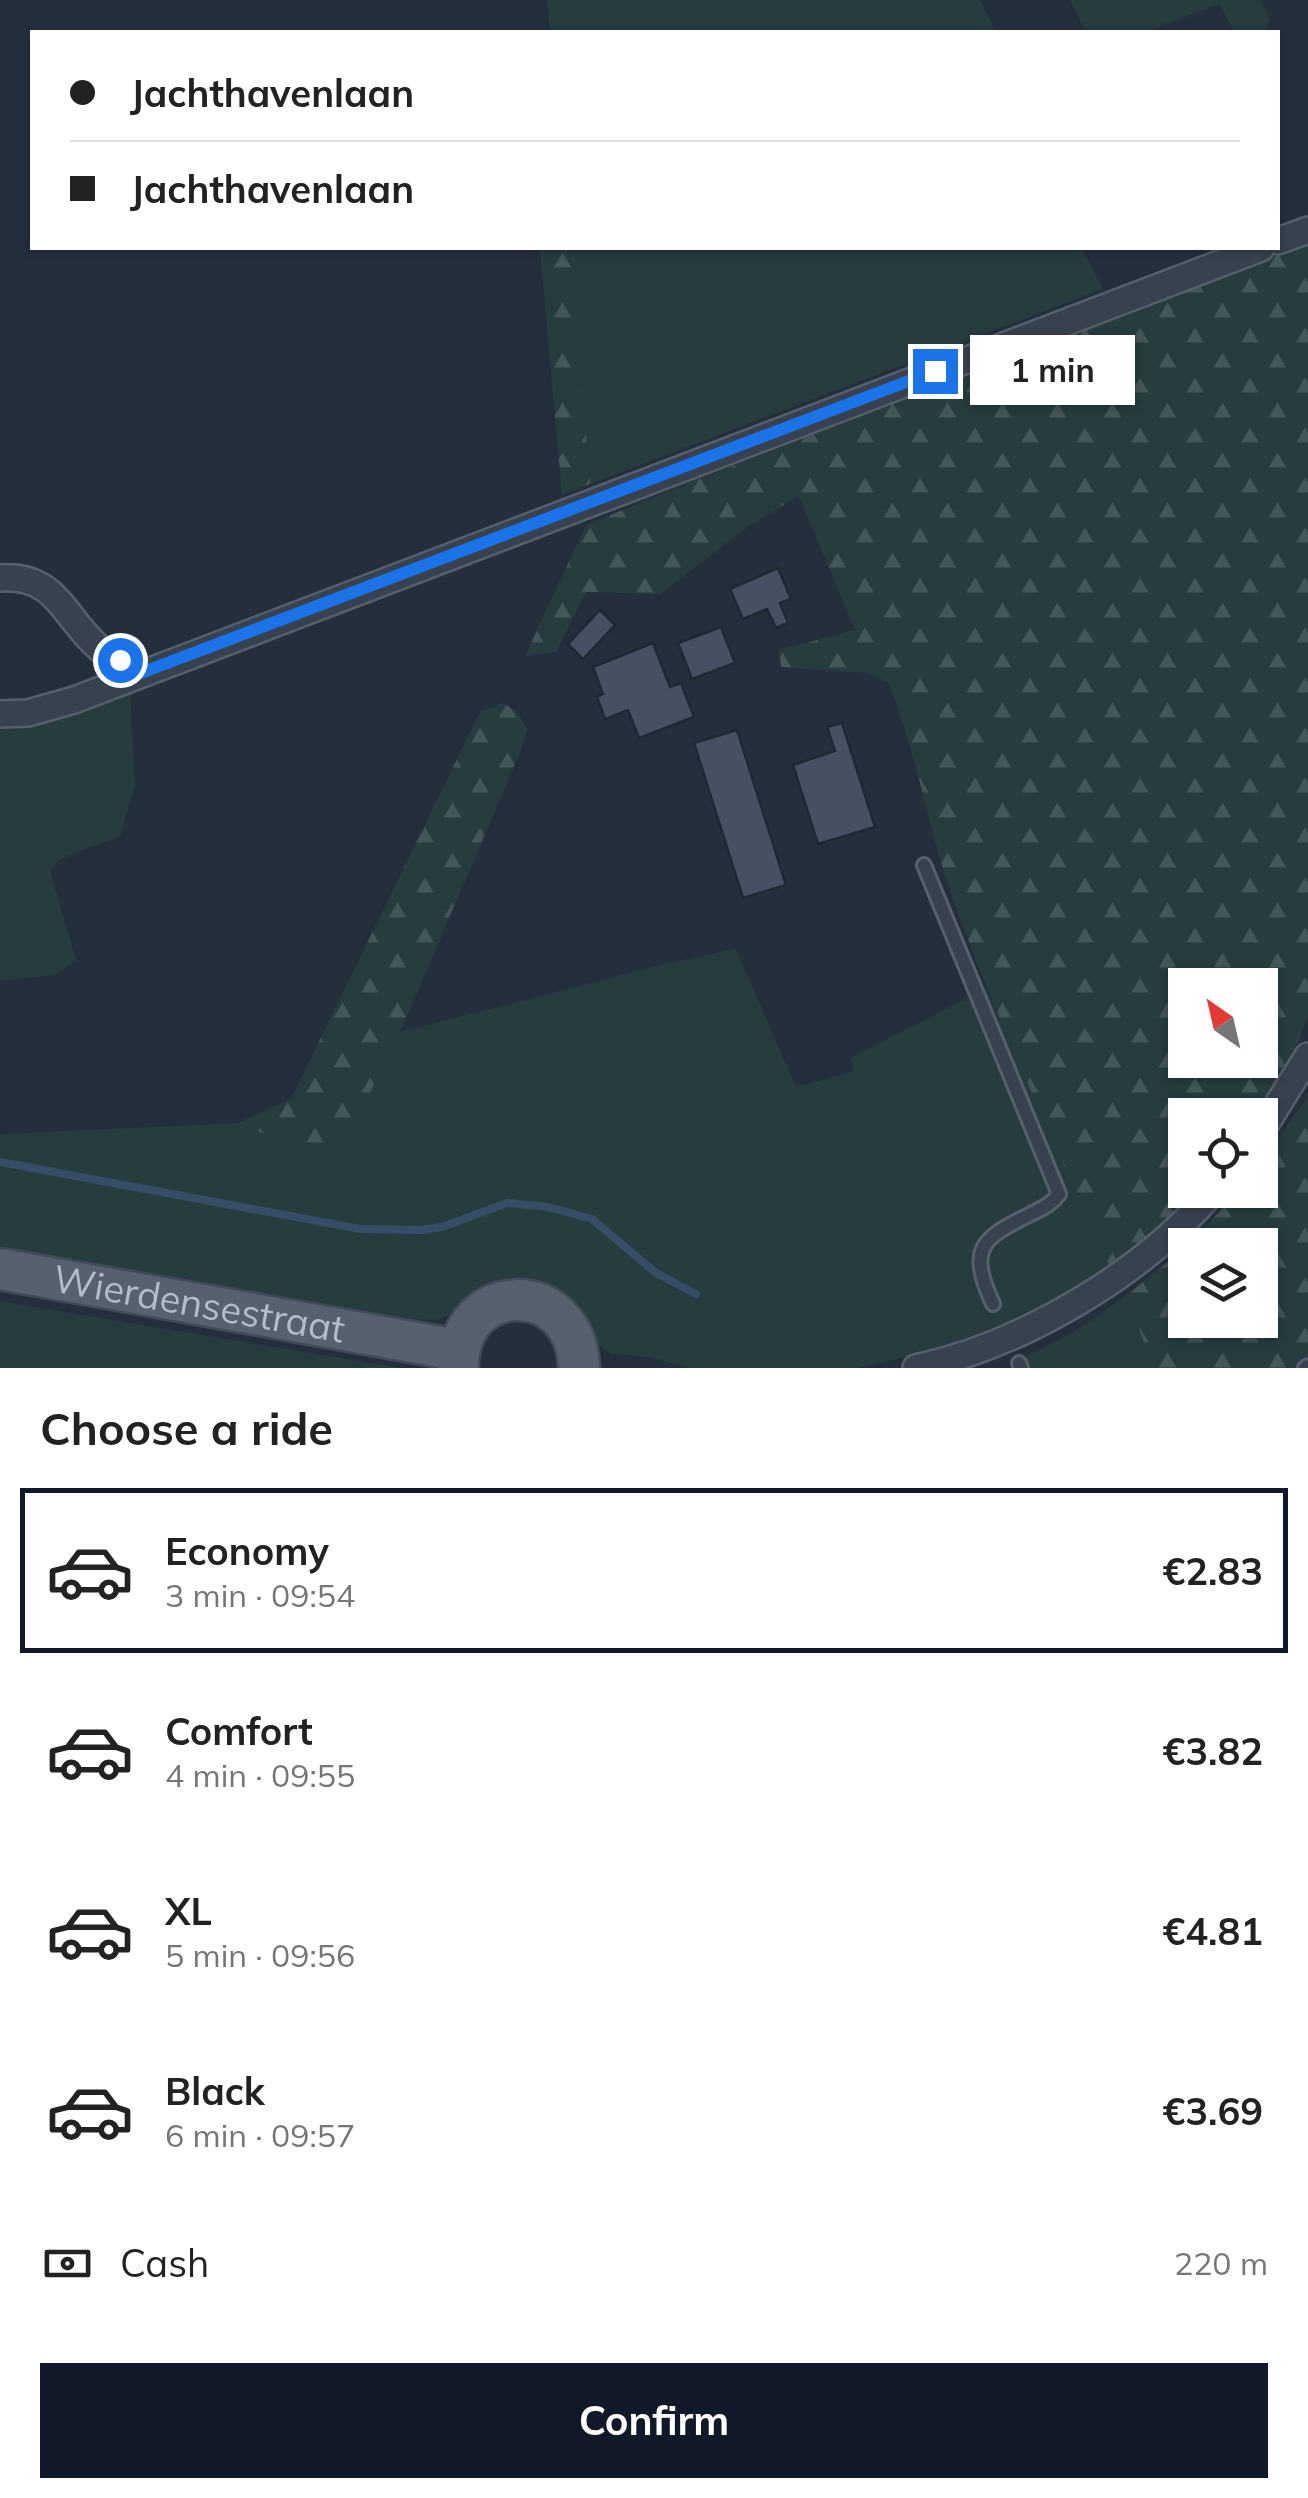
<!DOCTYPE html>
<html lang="en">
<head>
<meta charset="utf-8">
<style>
  :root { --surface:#fff; --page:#f6f6f6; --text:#222; --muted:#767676; --line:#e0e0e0; --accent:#111827 }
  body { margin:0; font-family:Mulish,sans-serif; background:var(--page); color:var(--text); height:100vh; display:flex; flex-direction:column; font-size:38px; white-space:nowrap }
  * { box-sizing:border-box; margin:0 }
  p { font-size:32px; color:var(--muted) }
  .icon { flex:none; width:55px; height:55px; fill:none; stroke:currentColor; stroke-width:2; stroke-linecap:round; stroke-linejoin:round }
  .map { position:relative; height:1368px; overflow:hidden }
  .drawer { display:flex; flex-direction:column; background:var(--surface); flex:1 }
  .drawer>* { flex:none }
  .banner { position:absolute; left:30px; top:30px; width:1250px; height:220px; border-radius:0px; box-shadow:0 2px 8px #0004; display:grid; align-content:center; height:220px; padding:0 40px; background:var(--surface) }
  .needle { width:65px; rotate:326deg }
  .tools { position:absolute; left:1168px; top:968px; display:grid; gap:20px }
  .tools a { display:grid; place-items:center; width:110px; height:110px; border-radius:0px; background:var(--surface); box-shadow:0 2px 8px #0004; font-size:50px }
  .end { position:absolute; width:45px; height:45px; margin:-22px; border:12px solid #1a73e8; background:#fff; box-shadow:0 0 0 5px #fff }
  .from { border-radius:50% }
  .bubble { position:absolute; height:70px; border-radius:0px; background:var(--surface); box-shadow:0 2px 8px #0004; font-size:32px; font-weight:700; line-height:70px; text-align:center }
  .banner b { display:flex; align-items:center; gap:35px; height:95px; font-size:38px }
  .banner b+b { border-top:2px solid var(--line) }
  .banner i { width:25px; height:25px; background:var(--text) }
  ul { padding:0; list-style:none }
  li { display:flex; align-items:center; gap:30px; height:165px; margin:0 20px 15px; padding:0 20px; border:5px solid transparent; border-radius:0px }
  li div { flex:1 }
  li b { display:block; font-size:38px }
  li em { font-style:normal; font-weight:700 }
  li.current { border-color:var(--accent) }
  li>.icon { width:90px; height:90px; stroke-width:1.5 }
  h2 { padding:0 40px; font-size:45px; line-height:120px }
  .pay { display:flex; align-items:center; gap:25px; height:110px; padding:0 40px; font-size:38px }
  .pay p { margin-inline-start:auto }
  .cta { display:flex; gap:20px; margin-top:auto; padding:20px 40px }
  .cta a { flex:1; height:115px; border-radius:0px; background:var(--accent); color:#fff; font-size:40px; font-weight:700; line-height:115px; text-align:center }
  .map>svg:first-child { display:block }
  .grass { fill:#263c3f }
  .forest { fill:url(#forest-firs); fill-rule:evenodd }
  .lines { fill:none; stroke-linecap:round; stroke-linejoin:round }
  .stream { stroke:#394c67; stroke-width:8 }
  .building { fill:#455162; stroke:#1f2835; stroke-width:2.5 }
  .lane-casing { stroke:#565f6c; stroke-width:18 }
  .street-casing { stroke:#565f6c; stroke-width:30 }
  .primary-casing { stroke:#414a57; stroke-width:45 }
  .lane { stroke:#38414e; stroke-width:12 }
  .street { stroke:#38414e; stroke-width:25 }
  .primary { stroke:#56606e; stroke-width:40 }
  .route { stroke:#1a73e8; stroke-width:12 }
  .labels { text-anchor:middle; stroke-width:8; stroke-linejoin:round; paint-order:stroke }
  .street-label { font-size:38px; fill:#b4bcc9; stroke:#1d2633 }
</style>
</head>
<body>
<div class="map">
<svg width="1308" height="1368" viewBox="0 0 1308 1368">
  <defs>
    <pattern id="forest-firs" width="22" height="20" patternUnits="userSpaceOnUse" patternTransform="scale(2.5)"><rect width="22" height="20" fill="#263c3f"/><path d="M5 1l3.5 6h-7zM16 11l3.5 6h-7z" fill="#435659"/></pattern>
  </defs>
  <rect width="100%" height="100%" fill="#242f3e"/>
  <g class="grass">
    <path d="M 547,0 L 980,0 L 996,32 L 550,32 Z"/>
    <path d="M 1070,0 L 1262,0 L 1270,20 L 1265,32 L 1235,32 L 1219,4 L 1144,32 L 1086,32 Z"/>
    <path d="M 570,248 L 1082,248 L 1103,289 L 590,484 Z"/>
    <path d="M 130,689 L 135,785 L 120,836 L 60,859 L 50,871 L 76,960 L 55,975 L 0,981 L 0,730 L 55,717 Z"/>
    <path d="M 736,949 L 796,1087 L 854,1071 L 850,1058 L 986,989 L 1110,1267 L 1025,1315 L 932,1351 L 858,1368 L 690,1368 L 649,1357 L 610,1354 L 594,1340 L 581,1323 L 466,1309 L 437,1320 L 337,1316 L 0,1254 L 0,1134 L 238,1123 L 298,1148 L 340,1154 L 400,1032 L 669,963 Z"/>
    <path d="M 1127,1295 L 1153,1368 L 1025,1368 L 1021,1359 L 1076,1331 Z"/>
    <path d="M 0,1301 L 400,1368 L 0,1368 Z"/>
  </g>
  <g class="forest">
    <path d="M 1308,243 L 1308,1015 L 1292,1058 L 1258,1115 L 1185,1115 L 1185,1190 L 1198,1190 L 1161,1228 L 1110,1267 C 1056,1146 999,1026 954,902 C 928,830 917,753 888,682 L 867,673 L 781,667 L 779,650 L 855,630 L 799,496 L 750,525 L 660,594 L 586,592 L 556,652 L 525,656 L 586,525 L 696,480 ZM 1185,985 L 1260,985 L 1260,1060 L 1185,1060 Z"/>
    <path d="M 540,248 L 570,248 L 572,263 L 590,484 L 562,495 Z"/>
    <path d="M 503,703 L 517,712 L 527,729 L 521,750 L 400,1032 L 340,1154 L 298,1148 L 238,1123 L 291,1099 L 480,712 Z"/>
    <path d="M 1308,1096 L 1308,1363 L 1300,1368 L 1153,1368 L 1127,1295 L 1185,1248 L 1185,1320 L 1260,1320 L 1260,1245 L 1188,1245 L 1240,1190 L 1260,1190 L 1260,1164 Z"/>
  </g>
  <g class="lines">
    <path class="stream" d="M 0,1162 L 360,1229 L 422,1230 L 442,1227 L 507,1203 L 548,1207 L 592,1219 L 656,1273 L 696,1294"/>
  </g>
  <g class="building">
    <path d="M 778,568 L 791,599 L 780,603 L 788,623 L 776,628 L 767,609 L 743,619 L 730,589 Z"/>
    <path d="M 600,610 L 615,625 L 583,659 L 568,644 Z"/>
    <path d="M 721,627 L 735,663 L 692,679 L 678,643 Z"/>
    <path d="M 653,643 L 670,687 L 681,683 L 694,717 L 639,738 L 628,710 L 605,719 L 597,697 L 603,694 L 593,667 Z"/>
    <path d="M 842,723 L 875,827 L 818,844 L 793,765 L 835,751 L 827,727 Z"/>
    <path d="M 737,730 L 786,885 L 743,898 L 694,743 Z"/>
  </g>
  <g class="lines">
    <defs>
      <g id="lane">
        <path d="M 924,865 L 1059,1194 C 1052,1204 1043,1208 1033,1213 C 982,1238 967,1247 993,1304"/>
        <path d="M 1019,1363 L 1021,1368"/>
        <path d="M 1305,1368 L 1308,1366"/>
      </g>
      <g id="street">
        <path d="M 1278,241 L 1308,230"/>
        <path d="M 0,578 C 57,574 63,617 99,648 C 111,658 127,665 141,673"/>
        <path d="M 0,714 L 28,713 L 74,700 L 1261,248"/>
        <path d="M 1260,1133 L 1308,1056"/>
        <path d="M 916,1368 C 1023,1345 1144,1273 1214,1190"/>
      </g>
      <g id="primary">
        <path id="s1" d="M 0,1269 L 457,1350"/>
        <path d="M 458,1368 C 457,1278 577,1277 579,1368"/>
      </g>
    </defs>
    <use href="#lane" class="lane-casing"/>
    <use href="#street" class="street-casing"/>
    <use href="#primary" class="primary-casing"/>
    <use href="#lane" class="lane"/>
    <use href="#street" class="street"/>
    <use href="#primary" class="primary"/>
  </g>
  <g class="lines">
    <path class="route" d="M 120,660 L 141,673 L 935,371"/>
  </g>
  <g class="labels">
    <g class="street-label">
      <text dy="13" stroke="none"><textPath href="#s1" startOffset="202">Wierdensestraat</textPath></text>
    </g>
  </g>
</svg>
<div class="tools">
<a><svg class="needle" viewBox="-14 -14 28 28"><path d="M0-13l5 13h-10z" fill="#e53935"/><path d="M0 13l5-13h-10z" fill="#767676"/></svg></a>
<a><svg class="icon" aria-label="locate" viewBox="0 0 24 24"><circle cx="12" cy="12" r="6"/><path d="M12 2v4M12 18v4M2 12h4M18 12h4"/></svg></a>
<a><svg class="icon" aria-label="layers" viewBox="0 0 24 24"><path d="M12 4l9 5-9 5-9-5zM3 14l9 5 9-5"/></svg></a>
</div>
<i class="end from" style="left:120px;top:660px"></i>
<i class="end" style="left:935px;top:371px"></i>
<div class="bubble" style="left:970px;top:335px;width:165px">1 min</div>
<div class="banner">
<b><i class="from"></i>Jachthavenlaan</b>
<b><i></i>Jachthavenlaan</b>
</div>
</div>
<section class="drawer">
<h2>Choose a ride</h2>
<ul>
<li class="current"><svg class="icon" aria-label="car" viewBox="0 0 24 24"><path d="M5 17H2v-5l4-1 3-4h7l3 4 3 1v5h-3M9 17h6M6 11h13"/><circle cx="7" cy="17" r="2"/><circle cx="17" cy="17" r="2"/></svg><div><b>Economy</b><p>3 min · 09:54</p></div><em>€2.83</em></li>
<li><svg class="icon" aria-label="car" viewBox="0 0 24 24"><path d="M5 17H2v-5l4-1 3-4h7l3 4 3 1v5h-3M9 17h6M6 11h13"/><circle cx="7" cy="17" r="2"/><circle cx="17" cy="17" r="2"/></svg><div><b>Comfort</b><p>4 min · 09:55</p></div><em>€3.82</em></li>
<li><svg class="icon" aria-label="car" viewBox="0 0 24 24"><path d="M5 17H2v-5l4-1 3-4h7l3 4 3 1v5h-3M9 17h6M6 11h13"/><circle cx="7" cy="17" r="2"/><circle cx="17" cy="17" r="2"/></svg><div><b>XL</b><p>5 min · 09:56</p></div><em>€4.81</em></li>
<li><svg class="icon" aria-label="car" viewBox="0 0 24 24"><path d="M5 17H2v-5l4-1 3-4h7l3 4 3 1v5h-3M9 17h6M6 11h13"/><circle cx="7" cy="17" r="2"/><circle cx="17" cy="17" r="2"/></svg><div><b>Black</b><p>6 min · 09:57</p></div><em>€3.69</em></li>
</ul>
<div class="pay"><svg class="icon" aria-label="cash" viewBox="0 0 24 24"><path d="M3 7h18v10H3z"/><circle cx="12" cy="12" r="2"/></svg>Cash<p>220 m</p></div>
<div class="cta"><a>Confirm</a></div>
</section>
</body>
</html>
